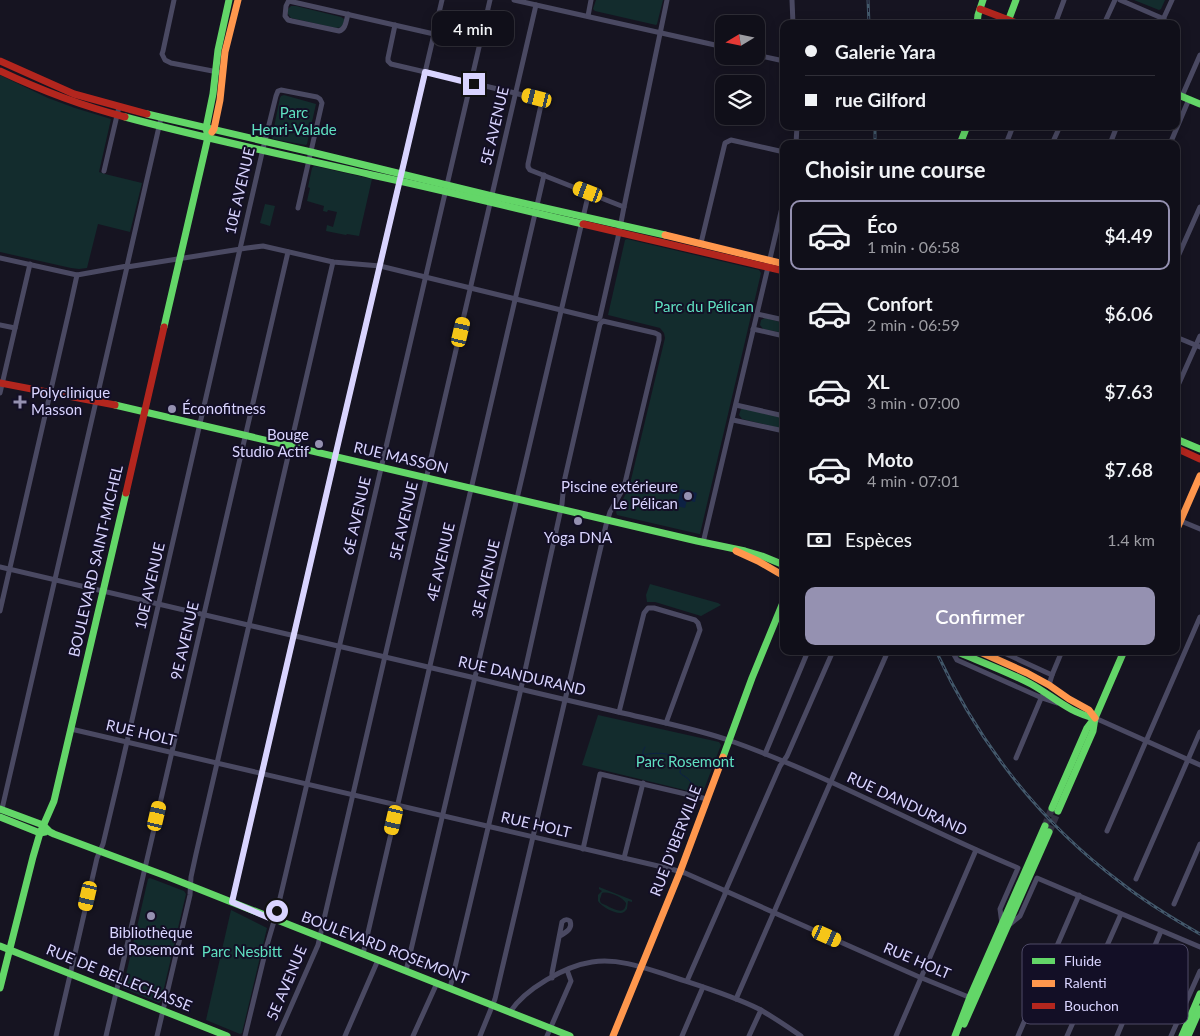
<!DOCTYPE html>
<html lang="fr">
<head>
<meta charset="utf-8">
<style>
  :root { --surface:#100f19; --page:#191822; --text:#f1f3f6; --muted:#9c9ca2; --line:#302f38; --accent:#9591b1 }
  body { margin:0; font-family:Lato,sans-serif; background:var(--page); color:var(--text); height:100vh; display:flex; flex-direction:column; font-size:19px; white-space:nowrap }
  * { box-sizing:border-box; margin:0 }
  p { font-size:16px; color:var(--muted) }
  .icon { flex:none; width:28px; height:28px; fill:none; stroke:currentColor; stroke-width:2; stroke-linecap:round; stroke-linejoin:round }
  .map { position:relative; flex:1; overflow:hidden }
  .details { position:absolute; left:780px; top:140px; width:400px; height:515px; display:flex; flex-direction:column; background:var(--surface); border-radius:10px; box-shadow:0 2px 12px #0003,0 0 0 1px var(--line) }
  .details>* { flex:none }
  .top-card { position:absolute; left:780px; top:20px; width:400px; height:110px; border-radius:10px; box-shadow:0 2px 12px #0003,0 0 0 1px var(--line); display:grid; align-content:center; height:110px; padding:0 25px; background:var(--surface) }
  .needle { width:32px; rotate:260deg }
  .fabs { position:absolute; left:715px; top:15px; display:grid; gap:10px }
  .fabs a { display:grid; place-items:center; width:50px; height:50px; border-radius:10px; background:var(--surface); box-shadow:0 2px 12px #0003,0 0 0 1px var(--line); font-size:25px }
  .end { position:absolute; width:22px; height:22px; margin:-11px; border:6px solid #d9d4ff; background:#111; box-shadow:0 0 0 2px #111 }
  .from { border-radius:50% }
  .bubble { position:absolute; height:35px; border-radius:10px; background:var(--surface); box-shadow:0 2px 12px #0003,0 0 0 1px var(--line); font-size:16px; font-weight:600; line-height:35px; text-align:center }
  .car { position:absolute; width:15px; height:30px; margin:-15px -8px; border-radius:6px; box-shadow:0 0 4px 1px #0007; background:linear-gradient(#f5c518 24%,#345 0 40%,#f5c518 0 76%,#345 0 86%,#f5c518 0) }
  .top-card b { display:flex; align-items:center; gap:18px; height:48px; font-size:19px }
  .top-card b+b { border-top:1px solid var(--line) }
  .top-card i { width:12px; height:12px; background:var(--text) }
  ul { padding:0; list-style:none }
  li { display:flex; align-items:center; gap:15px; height:70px; margin:0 10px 8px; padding:0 15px; border:2px solid transparent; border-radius:10px }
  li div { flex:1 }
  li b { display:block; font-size:19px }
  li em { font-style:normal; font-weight:600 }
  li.selected { border-color:var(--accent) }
  li>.icon { width:45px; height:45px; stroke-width:1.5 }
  h2 { padding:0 25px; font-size:22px; line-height:60px }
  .pay { display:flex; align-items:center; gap:12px; height:55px; padding:0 25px; font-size:19px }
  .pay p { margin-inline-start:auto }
  .primary-button { display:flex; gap:10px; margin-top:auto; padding:10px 25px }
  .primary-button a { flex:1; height:58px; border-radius:10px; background:var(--accent); color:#fff; font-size:20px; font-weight:600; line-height:58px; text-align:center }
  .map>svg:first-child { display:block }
  .green { fill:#132c2d; fill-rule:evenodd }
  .water { fill:#0d2144 }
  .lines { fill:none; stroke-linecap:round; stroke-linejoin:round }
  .stream { stroke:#0d2144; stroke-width:1 }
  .secondary-tunnel { stroke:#333142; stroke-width:7; stroke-dasharray:7 3.5; stroke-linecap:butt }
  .street { stroke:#4a4962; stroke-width:5 }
  .fast { stroke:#63d668; stroke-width:7 }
  .slow { stroke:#ff974d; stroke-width:7 }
  .jam { stroke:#b3261e; stroke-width:7 }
  .rail-casing { stroke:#43596b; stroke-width:3 }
  .rail { stroke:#130f26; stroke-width:1; stroke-dasharray:4; stroke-linecap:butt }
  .route { stroke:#d9d4ff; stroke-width:6 }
  .poi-dot { fill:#9591b1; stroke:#130f26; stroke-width:2 }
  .labels { text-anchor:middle; stroke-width:4; stroke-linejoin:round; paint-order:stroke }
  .park-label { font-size:15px; fill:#5fe0c0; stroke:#130f26 }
  .street-label { font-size:15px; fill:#d9d4ff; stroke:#130f26 }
  .poi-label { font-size:15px; fill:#d9d4ff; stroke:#130f26; text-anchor:start }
  .key { fill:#130f26; stroke:#4e4a67; stroke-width:1 }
  .key-label { font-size:14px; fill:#d9d4ff }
</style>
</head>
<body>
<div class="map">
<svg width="1200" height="1036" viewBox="0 0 1200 1036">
  <rect width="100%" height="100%" fill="#161421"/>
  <g class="green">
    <path d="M 596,0 L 663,0 L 657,24 L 656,25 L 595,11 L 593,9 Z"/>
    <path d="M 1134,0 L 1165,0 L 1161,9 L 1159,10 Z"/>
    <path d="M 291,6 L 296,6 L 341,17 L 344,19 L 344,23 L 341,27 L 336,28 L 291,18 L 288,14 L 288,9 Z"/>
    <path d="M 0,75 L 48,98 L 75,108 L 111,119 L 99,172 L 105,174 L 142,183 L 130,232 L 98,224 L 87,268 L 79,269 L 71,268 L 0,252 Z"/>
    <path d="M 284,95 L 316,104 L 307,144 L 306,145 L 273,139 L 272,137 L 280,98 L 281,96 Z"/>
    <path d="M 314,166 L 372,179 L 359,236 L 347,234 L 346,235 L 326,231 L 327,225 L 333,227 L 337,212 L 328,210 L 327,212 L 323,211 L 324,206 L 307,201 L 310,188 L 308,187 L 312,168 Z"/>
    <path d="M 265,204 L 275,206 L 270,226 L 260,223 Z"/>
    <path d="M 627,239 L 759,270 L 761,273 L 700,534 L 699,534 L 617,515 L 616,512 L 629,488 L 665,338 L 664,333 L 660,328 L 608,315 L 625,240 Z"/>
    <path d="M 765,318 L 784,323 L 784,333 L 763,329 L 760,325 L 761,320 Z"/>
    <path d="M 741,409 L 745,409 L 784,418 L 784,429 L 742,419 L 739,415 Z"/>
    <path d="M 650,584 L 718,603 L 721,605 L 701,616 L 655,602 L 647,602 L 646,595 Z"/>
    <path d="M 598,715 L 719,742 L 721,745 L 703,792 L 701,794 L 582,765 Z"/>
    <path d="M 150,878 L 184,891 L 186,894 L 161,1001 L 159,1003 L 123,988 L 148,879 Z"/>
    <path d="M 599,887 L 632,900 L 632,902 L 628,901 L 627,909 C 625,911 624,913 620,913 C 613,913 601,906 598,901 L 598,895 L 602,891 L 599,889 ZM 602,893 C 609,891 622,897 626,903 C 625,915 617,910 609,907 C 608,906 603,904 601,903 C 600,902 600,900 600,899 Z"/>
    <path d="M 231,910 L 267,928 L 242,1033 L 240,1034 L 206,1020 Z"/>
  </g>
  <path class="water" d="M 681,489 L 697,493 L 695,502 L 687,500 L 685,508 L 677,506 Z"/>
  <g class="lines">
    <path class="stream" d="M 645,747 L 643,751 L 643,755 C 657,752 674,752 684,764 L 680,771 L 680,773 C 683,776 687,777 689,780 C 692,783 691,785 695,786"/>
    <g class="secondary-tunnel">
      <path d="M 1045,826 L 1052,808"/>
      <path d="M 1049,832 L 1058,811"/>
    </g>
    <g class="street">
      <path d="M 174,0 L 163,51 L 162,54 L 165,60 L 171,63 L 223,73"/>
      <path d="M 289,0 L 286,6 L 285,16 L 288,20 L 292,21 L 339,31 C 346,29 346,21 348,14"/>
      <path d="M 514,0 L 724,47"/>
      <path d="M 792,0 L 793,24"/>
      <path d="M 1120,0 L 1164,19"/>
      <path d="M 289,1 L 434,34"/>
      <path d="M 588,16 L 591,0"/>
      <path d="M 1055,24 L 1064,0"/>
      <path d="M 1104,24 L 1115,0"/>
      <path d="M 1161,24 L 1172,0"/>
      <path d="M 756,55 L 784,61"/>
      <path d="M 1182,96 L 1200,55"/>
      <path d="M 796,144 L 797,126"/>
      <path d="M 1006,144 L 1013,126"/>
      <path d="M 1052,144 L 1060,126"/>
      <path d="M 1110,144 L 1117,126"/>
      <path d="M 1170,144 L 1189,99"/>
      <path d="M 104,171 L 119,107"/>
      <path d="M 624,207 L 667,0"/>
      <path d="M 701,243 L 725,143 L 731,140 L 784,152"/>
      <path d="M 0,258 L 77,275 L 127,266 L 161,118"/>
      <path d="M 1176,261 L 1200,207"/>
      <path d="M 757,314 L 784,320"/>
      <path d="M 0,325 L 15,328"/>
      <path d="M 753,329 L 784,336"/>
      <path d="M 1176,337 L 1200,347"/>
      <path d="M 1176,390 L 1200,336"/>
      <path d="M 0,393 L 30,264"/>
      <path d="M 736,405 L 784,416"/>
      <path d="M 733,420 L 784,431"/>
      <path d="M 1176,519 L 1200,529"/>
      <path d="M 703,543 L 784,199"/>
      <path d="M 0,567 L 475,678 C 530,692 585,704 640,717 C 670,724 703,731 731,741 C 830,776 921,828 1018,868 L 1000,909 L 1002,924"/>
      <path d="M 0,611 L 70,307 L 77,275"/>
      <path d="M 952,651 L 957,660 L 1042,698 L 1057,703"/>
      <path d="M 1000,651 L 1052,675"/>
      <path d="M 1049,685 L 1052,675 L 1062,651"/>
      <path d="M 619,712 L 644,613 L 648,608 L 654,608 L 695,620 L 698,623 L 700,630 L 666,723"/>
      <path d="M 1095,718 L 1200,765"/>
      <path d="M 71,729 L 671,869 L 685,873 L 917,976 L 971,998"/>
      <path d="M 765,754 L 808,651"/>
      <path d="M 1016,758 L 1042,696"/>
      <path d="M 2,809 L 127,267 L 247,248 L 263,246 L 333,262 L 380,266 L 598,319 L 600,317 L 619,233 L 624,207 L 530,170 L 528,167 L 528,164 L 541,105 L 539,100 L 515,93 L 391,64 L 388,61 L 388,58 L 395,25"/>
      <path d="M 1107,831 L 1200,617"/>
      <path d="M 583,849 L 600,774 L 707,799"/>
      <path d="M 624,858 L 643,783"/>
      <path d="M 1136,879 L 1200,732"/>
      <path d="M 725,892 L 780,766 L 787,756 L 833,651"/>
      <path d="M 232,902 L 341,431 L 442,0"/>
      <path d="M 1174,904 L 1200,844"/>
      <path d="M 1009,925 L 1020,916 L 1037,878 L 1200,947"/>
      <path d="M 363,954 L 544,175"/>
      <path d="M 406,971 L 589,192"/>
      <path d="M 552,978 L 552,973 L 562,922 C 565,919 567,919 570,921 C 573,929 566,932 560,936"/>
      <path d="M 687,981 L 726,892"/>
      <path d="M 450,988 L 520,693 L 555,536 L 562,504 L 564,482 L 600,324 L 603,321 L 655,333 L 659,335 L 659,340 L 624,487 L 610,512 L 606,525 L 495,999 L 480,1036"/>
      <path d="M 736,999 L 888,651"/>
      <path d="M 510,1012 C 525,989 565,966 592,962 C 619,958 645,968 670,976 C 700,986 731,995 759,1009 C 773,1017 788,1027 801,1036"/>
      <path d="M 56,1036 L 97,858 L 103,844 L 121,768 L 262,153 L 276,96 L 278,91 L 281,90 L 317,97 L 320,99 L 322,103 L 298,208"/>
      <path d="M 106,1036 L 288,252"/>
      <path d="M 157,1036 L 190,895 L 191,877 L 196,854 L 333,262"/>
      <path d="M 245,1036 L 267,945 L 277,911 L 366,533 L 490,0"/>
      <path d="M 278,1036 L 318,945 L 536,5"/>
      <path d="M 345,1036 L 378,960"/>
      <path d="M 413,1036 L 437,983"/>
      <path d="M 547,1036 L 571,981 L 567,970"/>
      <path d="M 682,1036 L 703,987"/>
      <path d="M 749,1036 L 761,1010"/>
      <path d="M 896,1036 L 976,850"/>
      <path d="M 1018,1036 L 1079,895"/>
      <path d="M 1067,1036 L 1121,914"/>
      <path d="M 1117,1036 L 1161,931"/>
      <path d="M 1171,1036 L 1200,971"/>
    </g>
    <g class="fast">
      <path d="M 977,24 L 978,15 L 983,0"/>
      <path d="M 1007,24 L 1016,0"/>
      <path d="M 1176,94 L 1200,104"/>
      <path d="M 147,114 L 311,152 L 496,197 L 665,235"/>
      <path d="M 125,117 C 206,139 290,156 372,175 C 443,190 513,208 583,224"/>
      <path d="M 960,144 L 967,126"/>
      <path d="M 164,327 L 208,137 L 206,128 L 213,94 L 218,50 L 229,0"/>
      <path d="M 115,405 L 697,541 L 745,551 L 762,556 L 784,565"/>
      <path d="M 1176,439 L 1200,449"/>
      <path d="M 960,653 C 984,663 1008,672 1031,684 C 1053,696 1069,713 1095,718"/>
      <path d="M 723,757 L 752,678 L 784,600"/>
      <path d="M 1052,808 L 1087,728 L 1093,720"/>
      <path d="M 0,809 L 43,825 L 50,832 L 54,834 L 166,876 L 570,1036"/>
      <path d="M 1058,811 L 1093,731 L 1095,718 L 1124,651"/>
      <path d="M 0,817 L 40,833 L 45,832"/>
      <path d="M 0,946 L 227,1036"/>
      <path d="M 0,988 L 33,857 L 40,833 L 54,801 L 126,493"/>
      <path d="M 964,1024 L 1049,832"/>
      <path d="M 955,1036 L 970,997 L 1045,826"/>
      <path d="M 1182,1036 L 1200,994"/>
      <path d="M 1188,1036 L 1200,1009"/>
    </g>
    <g class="slow">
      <path d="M 212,132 L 214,129 L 220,100 L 225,52 L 238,0"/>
      <path d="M 665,235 L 784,264"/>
      <path d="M 1176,531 L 1200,476"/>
      <path d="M 736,551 L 758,561 L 784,576"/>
      <path d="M 978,651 L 1027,673 L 1049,685 L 1069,699 L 1089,710 L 1095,718"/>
      <path d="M 613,1036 L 680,872 L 723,757"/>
    </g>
    <g class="jam">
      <path d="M 980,9 L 1019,24"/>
      <path d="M 0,61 L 74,94 L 147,114"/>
      <path d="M 0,71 C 40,90 82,106 125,117"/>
      <path d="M 583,224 L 784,271"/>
      <path d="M 0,383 L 115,405"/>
      <path d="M 1176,448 L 1200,459"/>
      <path d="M 126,493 L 164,327"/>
    </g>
    <defs>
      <g id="rail">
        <path d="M 868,0 L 869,24"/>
        <path d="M 875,126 L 875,144"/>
        <path d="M 936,651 C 978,742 1040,822 1120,882 C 1145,902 1172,918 1200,934"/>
      </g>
    </defs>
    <use href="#rail" class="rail-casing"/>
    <use href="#rail" class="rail"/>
  </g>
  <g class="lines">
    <path class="route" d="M 277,911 L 274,920 L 232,902 L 341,431 L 424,77 L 425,72 L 474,84"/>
  </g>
  <g class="poi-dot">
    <path d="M17.5 394.5h5v5h5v5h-5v5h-5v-5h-5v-5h5z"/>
    <circle cx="172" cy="409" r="5"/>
    <circle cx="319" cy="444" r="5"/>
    <circle cx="688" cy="496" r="5"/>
    <circle cx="578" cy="521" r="5"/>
    <circle cx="151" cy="916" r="5"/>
  </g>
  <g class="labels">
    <g class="park-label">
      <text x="294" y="118">Parc<tspan x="294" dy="17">Henri-Valade</tspan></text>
      <text x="704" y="312">Parc du Pélican</text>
      <text x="685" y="767">Parc Rosemont</text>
      <text x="242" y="957">Parc Nesbitt</text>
    </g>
    <g class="street-label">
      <text transform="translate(495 126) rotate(-77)" y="5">5E AVENUE</text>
      <text transform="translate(240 191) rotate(-77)" y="5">10E AVENUE</text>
      <text transform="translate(401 458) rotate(13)" y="5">RUE MASSON</text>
      <text transform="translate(357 516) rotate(-77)" y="5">6E AVENUE</text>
      <text transform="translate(404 521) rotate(-77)" y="5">5E AVENUE</text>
      <text transform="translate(96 561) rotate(-77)" y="5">BOULEVARD SAINT-MICHEL</text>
      <text transform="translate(441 562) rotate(-77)" y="5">4E AVENUE</text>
      <text transform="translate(486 579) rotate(-77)" y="5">3E AVENUE</text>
      <text transform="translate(150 586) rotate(-77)" y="5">10E AVENUE</text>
      <text transform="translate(185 641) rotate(-77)" y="5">9E AVENUE</text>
      <text transform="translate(522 676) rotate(13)" y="5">RUE DANDURAND</text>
      <text transform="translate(141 733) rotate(13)" y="5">RUE HOLT</text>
      <text transform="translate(907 804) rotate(25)" y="5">RUE DANDURAND</text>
      <text transform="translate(536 825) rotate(13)" y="5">RUE HOLT</text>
      <text transform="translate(676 841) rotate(-69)" y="5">RUE D'IBERVILLE</text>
      <text transform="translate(385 948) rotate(21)" y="5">BOULEVARD ROSEMONT</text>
      <text transform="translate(917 961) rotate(23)" y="5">RUE HOLT</text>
      <text transform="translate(119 978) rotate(22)" y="5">RUE DE BELLECHASSE</text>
      <text transform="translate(287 983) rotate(-67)" y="5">5E AVENUE</text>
    </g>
    <g class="poi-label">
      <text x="31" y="398">Polyclinique<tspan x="31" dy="17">Masson</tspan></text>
      <text x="182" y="414">Éconofitness</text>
      <text x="309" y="440" text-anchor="end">Bouge<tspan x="309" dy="17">Studio Actif</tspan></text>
      <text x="678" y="492" text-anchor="end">Piscine extérieure<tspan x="678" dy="17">Le Pélican</tspan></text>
      <text x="578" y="543" text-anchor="middle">Yoga DNA</text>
      <text x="151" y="938" text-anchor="middle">Bibliothèque<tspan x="151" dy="17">de Rosemont</tspan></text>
    </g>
  </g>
  <rect x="1022" y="944" width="166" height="80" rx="8" class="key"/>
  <rect x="1032" y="958" width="23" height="6" fill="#63d668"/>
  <rect x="1032" y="980" width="23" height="7" fill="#ff974d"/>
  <rect x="1032" y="1003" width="23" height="6" fill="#b3261e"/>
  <g class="key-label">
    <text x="1064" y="966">Fluide</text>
    <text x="1064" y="988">Ralenti</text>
    <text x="1064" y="1011">Bouchon</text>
  </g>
</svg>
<div class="fabs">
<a><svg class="needle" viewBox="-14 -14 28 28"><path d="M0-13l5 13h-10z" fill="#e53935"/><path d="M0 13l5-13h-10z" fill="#9c9ca2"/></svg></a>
<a><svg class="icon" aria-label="layers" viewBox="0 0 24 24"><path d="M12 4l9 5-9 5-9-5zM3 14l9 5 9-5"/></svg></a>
</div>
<i class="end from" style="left:277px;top:911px"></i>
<i class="end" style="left:474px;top:84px"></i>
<div class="bubble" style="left:432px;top:11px;width:82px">4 min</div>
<i class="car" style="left:537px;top:98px;rotate:284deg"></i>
<i class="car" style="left:588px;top:192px;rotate:291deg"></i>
<i class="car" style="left:461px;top:332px;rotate:13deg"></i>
<i class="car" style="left:157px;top:816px;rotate:13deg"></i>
<i class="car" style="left:394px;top:820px;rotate:193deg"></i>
<i class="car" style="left:88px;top:896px;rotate:193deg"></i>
<i class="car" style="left:827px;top:936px;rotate:114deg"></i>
<div class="top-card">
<b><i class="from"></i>Galerie Yara</b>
<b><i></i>rue Gilford</b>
</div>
<section class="details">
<h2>Choisir une course</h2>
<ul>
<li class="selected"><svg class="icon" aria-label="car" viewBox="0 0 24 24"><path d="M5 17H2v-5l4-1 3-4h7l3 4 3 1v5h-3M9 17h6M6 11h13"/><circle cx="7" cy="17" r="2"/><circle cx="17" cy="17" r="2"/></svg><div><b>Éco</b><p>1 min · 06:58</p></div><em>$4.49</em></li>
<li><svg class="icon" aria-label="car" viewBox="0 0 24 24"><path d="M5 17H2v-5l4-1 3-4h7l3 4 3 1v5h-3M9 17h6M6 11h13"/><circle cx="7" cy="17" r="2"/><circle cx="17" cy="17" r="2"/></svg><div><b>Confort</b><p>2 min · 06:59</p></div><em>$6.06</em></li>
<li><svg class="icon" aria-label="car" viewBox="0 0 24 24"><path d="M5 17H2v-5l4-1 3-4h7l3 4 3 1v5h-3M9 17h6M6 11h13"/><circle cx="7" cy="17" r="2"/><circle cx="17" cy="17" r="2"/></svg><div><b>XL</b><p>3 min · 07:00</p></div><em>$7.63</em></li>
<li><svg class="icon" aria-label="car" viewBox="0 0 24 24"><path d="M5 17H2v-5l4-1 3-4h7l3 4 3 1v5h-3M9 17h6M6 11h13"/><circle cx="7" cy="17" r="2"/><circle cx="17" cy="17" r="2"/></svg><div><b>Moto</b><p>4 min · 07:01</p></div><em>$7.68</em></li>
</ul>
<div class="pay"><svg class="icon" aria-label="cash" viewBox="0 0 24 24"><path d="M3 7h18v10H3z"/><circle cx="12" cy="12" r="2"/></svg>Espèces<p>1.4 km</p></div>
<div class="primary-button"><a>Confirmer</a></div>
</section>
</div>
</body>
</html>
